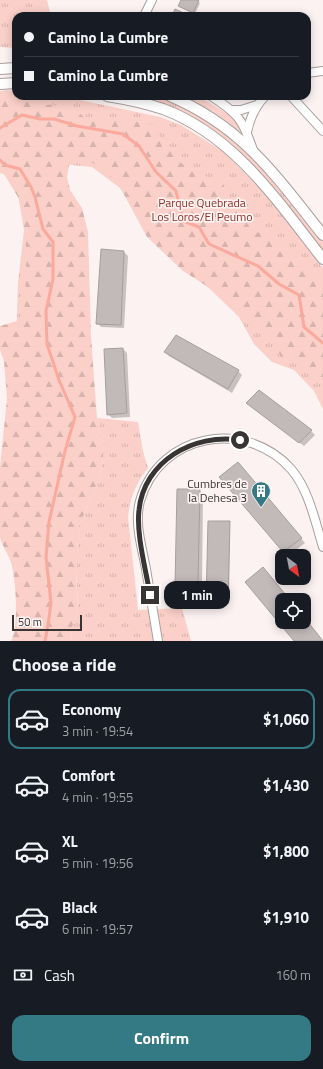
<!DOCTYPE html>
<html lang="en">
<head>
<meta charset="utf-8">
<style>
  :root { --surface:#171b24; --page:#242831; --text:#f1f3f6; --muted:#9ea1a6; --line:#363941; --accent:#337a85 }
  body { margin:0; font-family:"Titillium Web",sans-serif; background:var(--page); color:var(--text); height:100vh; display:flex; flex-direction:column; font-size:15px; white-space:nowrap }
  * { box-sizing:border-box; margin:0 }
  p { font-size:13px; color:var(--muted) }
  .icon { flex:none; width:22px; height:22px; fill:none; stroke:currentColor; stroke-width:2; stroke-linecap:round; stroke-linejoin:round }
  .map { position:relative; height:641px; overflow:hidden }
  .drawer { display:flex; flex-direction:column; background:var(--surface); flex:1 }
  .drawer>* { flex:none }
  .guide { position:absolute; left:12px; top:12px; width:299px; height:88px; border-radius:12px; box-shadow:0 2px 10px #0003; display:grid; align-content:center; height:88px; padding:0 12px; background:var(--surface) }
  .needle { width:26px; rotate:148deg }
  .buttons { position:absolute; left:275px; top:549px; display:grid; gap:8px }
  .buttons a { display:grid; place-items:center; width:36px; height:36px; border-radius:8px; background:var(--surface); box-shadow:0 2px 10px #0003; font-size:20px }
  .scale { position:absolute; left:12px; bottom:10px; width:70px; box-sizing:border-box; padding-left:4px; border:2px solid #383434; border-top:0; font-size:11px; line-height:14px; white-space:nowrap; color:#383434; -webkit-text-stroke:3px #fbf2f1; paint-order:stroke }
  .end { position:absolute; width:18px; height:18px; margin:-9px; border:5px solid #383434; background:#fff; box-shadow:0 0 0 2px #fff }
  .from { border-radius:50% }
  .bubble { position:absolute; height:28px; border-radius:12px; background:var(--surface); box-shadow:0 2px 10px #0003; font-size:13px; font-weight:700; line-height:28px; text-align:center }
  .guide b { display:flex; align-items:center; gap:14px; height:38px; font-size:15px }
  .guide b+b { border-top:1px solid var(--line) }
  .guide i { width:10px; height:10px; background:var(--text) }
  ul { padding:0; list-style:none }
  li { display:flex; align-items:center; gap:12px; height:60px; margin:0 8px 6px; padding:0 4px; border:2px solid transparent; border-radius:12px }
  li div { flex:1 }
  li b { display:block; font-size:15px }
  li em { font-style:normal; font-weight:700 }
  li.selected { border-color:var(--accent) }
  li>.icon { width:36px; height:36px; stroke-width:1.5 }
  h2 { padding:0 12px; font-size:18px; line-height:48px }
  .pay { display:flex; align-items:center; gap:10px; height:44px; padding:0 12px; font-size:15px }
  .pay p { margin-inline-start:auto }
  .button { display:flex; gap:8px; margin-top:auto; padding:8px 12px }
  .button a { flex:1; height:46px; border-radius:12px; background:var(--accent); color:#fff; font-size:16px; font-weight:700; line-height:46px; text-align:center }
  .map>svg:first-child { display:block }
  .grass { fill:url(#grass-tufts) }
  .forest { fill:url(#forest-firs) }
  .shadow { fill:#0003 }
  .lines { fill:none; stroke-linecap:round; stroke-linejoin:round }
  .stream { stroke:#fba99c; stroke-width:3 }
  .building { fill:#c2bab8; stroke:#a79f9d }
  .minor-casing { stroke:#a8a09e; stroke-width:10 }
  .tertiary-casing { stroke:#a8a09e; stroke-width:12 }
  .minor { stroke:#fff; stroke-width:8 }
  .tertiary { stroke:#fff; stroke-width:10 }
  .route { stroke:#383434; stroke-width:5 }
  .labels { text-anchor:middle; stroke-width:3.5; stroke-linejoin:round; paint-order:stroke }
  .park-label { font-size:12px; fill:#8e3127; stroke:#fbf2f1 }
  .poi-label { font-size:12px; fill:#383434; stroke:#fbf2f1; text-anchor:end }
</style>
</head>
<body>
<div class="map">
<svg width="323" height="641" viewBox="0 0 323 641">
  <defs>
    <pattern id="grass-tufts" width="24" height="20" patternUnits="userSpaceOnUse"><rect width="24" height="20" fill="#fad0c9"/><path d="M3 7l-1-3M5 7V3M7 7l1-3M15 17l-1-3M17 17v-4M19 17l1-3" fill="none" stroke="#d7b3ad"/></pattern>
    <pattern id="forest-firs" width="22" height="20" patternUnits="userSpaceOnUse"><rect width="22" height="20" fill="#fad0c9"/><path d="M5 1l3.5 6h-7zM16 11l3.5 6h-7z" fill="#d7b3ad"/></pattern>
  </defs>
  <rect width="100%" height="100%" fill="#fbf2f1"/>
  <g class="grass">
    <path d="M 0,0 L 47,0 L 51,16 L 16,16 L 16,48 L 0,47 Z"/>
    <path d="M 5,90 L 16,91 L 16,96 L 61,96 L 160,117 L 181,125 L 224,152 L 257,185 L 289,222 L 323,268 L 323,409 L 314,391 L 294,370 L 272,362 L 254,344 L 239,317 L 210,289 L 158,247 L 120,188 L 92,167 L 61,164 L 14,412 L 18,282 L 24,230 L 17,190 L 4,174 L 0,173 L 0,91 Z"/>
    <path d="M 133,96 L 158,96 L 170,101 L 207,121 L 226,134 L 255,159 L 323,242 L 323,251 C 272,186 220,111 133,96 Z"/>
    <path d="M 184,96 L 198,96 L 225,112 L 235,119 L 240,133 L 215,113 Z"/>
    <path d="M 97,418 L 138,422 L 143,451 L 148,468 C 136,483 130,498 128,517 L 138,610 L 182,608 L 191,641 L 72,641 L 71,631 L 78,608 L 76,572 L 79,526 L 101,474 L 104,448 Z"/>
  </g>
  <path class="forest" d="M 0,99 L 74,108 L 87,120 L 112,123 L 114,117 L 151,124 L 176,160 L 203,176 L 218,178 L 250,228 L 283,246 L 312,271 L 323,286 L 323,387 L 314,369 L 282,358 L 255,317 L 183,271 L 147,237 L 116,180 L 93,163 L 70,160 L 67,177 L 70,190 L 82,208 L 88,232 L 91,336 L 97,418 L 104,448 L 101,474 L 79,526 L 76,576 L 78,608 L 71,631 L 72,641 L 11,641 C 19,626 16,583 12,566 C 10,556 2,547 0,537 L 0,467 L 7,399 L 4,361 L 0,350 L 0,326 L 24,319 L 27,254 L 21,202 L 4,174 L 0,173 Z"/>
  <g class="shadow">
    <path d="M 182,0 L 196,0 L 200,3 L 195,14 L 179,6 Z"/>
    <path d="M 124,252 L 128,256 L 124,328 L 101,327 L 97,323 Z"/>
    <path d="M 176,336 L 238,371 L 242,375 L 232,393 L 169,356 L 165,352 Z"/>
    <path d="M 123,349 L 127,353 L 130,417 L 112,418 L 108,414 Z"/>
    <path d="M 259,391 L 311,431 L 315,435 L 304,446 L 252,407 Z"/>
    <path d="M 241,467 L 305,543 L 288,556 L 221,477 Z"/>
    <path d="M 199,490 L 203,494 L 202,587 L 180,588 L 176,584 Z"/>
    <path d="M 230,522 L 229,604 L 208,603 L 207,603 Z"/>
  </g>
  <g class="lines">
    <g class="stream">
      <path d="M 0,128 L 22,115 L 40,119 L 54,119 L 77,126 L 123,134 L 139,146 L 156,172 L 176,191 L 183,221 L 199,227 L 209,244 L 258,266 L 279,284 L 299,295 L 304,327 L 323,343"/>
      <path d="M 0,160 L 5,165 L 20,169 L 31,187 L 35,197 L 43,229 L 53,242 L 53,279 L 46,311 L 47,344 L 59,380 L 75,417 L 65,451 L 49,522 L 46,557 L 51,603 L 48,625 L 45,641"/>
    </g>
  </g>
  <g class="building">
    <path d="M 181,0 L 199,0 L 193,13 L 178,6 Z"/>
    <path d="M 175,9 L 190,16 L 172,16 Z"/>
    <path d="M 101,249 L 124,251 L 121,325 L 96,324 Z"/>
    <path d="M 176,335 L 239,370 L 228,389 L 164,352 Z"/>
    <path d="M 123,348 L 127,413 L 107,415 L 104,349 Z"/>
    <path d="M 259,390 L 312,430 L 299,443 L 246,403 Z"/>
    <path d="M 238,462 L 302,538 L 283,552 L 219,477 Z"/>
    <path d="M 177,489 L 200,489 L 198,583 L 175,585 Z"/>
    <path d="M 208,521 L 230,521 L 228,603 L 206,603 Z"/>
    <path d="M 263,567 L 290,600 L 282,600 L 282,622 L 304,622 L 304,617 L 323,641 L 294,641 L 245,582 Z"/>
  </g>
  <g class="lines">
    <defs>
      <g id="minor">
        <path d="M 144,16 L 152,0"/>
        <path d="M 307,73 L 323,71"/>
        <path d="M 211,96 C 238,113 243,120 253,150"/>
        <path d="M 291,96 L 323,131"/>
        <path d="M 232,110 L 241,110 L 257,105"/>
        <path d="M 247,132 C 250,117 255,107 265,96"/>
        <path d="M 158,641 C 154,617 150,593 146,569 C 142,547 134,523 140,501 C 159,433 246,418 291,469 C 309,490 315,521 323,547"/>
      </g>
      <g id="tertiary">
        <path d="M 0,69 L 16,68"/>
        <path d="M 0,84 L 16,83"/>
        <path d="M 107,96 C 126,99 145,103 163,109 C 235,136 278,202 323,259"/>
        <path d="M 170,96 C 243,127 276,176 323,235"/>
      </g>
    </defs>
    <use href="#minor" class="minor-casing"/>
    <use href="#tertiary" class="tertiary-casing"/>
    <use href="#minor" class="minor"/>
    <use href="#tertiary" class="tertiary"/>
  </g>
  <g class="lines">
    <path class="route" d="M 150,595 C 146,570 136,534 139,510 C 144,461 194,433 240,440"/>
  </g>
  <defs>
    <symbol id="building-pin" viewBox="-11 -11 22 30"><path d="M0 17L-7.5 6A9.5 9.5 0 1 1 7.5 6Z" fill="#337a85" stroke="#fbf2f1"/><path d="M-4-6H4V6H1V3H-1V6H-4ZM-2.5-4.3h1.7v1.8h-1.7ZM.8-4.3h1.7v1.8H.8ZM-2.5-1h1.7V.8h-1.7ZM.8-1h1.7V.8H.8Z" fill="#fff"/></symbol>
  </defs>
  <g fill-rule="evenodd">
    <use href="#building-pin" x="250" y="480" width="22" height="30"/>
  </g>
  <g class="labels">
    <g class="park-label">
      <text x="202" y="207">Parque Quebrada<tspan x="202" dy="14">Los Loros/El Peumo</tspan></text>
    </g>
    <g class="poi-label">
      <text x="247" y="488">Cumbres de<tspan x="247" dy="14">la Dehesa 3</tspan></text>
    </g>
  </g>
</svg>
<div class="buttons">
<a><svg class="needle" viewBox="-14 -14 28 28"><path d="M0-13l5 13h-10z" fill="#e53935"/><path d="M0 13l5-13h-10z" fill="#9ea1a6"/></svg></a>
<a><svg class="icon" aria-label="locate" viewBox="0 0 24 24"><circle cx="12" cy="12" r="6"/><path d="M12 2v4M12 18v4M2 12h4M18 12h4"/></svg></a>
</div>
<div class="scale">50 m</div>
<i class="end from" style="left:240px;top:440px"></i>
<i class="end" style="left:150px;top:595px"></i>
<div class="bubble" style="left:164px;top:581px;width:66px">1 min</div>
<div class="guide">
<b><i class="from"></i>Camino La Cumbre</b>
<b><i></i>Camino La Cumbre</b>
</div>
</div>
<section class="drawer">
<h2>Choose a ride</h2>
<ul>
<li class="selected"><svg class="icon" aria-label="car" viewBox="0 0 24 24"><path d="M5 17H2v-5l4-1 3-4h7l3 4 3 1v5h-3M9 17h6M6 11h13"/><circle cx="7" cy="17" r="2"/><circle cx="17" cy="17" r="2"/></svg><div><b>Economy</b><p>3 min · 19:54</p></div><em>$1,060</em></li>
<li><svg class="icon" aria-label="car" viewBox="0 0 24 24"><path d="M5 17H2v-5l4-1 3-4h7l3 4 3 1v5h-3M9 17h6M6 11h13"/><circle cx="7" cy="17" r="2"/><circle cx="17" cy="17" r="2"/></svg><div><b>Comfort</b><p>4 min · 19:55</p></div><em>$1,430</em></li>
<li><svg class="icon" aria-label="car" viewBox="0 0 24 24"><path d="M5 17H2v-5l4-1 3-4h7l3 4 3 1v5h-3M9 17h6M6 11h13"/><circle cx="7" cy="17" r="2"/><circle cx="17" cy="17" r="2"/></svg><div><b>XL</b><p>5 min · 19:56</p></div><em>$1,800</em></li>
<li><svg class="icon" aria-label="car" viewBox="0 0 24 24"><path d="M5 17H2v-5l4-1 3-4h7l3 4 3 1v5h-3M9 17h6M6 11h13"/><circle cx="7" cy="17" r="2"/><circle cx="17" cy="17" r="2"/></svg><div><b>Black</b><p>6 min · 19:57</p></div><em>$1,910</em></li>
</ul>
<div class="pay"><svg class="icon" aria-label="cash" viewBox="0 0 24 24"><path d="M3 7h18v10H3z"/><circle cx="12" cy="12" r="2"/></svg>Cash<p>160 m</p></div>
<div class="button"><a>Confirm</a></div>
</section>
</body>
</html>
